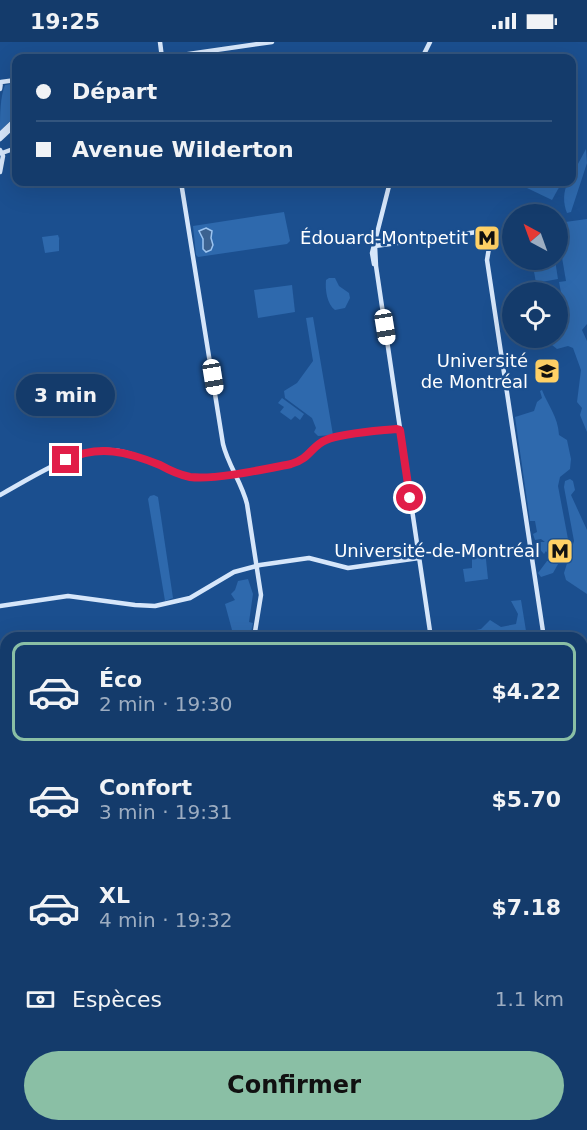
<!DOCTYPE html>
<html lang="fr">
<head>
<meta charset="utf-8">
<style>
  :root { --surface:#143b6b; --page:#214673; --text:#f1f3f6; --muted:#9dadc1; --line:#33557e; --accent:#8abfa5 }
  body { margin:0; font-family:"DejaVu Sans",sans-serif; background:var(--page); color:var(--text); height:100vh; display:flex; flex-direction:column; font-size:22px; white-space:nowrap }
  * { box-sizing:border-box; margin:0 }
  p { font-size:20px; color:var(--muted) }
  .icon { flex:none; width:33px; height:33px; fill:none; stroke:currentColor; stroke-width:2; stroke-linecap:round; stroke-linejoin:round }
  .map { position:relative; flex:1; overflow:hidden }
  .sheet { position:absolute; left:0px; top:590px; width:588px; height:500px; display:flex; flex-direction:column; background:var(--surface); border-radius:18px 18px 0 0; box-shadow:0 6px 24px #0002,0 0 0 2px var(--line) }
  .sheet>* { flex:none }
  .guide { position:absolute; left:12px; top:12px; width:564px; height:132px; border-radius:12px; box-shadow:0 6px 24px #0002,0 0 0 2px var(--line); display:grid; align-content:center; height:132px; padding:0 24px; background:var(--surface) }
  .needle { width:39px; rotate:319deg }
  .fabs { position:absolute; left:502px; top:162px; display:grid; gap:12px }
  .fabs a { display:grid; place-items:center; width:66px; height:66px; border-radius:50%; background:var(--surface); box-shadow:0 6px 24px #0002,0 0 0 2px var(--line); font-size:30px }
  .end { position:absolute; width:27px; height:27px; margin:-14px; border:8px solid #e11d48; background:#fff; box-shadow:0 0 0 3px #fff }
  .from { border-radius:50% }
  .bubble { position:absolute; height:42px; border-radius:21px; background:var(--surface); box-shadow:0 6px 24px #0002,0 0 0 2px var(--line); font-size:20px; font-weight:600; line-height:42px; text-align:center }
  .car { position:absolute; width:18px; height:36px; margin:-18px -9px; border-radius:8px; box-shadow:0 0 4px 2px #0007; background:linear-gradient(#fff 24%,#345 0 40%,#fff 0 76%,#345 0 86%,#fff 0) }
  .guide b { display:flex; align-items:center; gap:21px; height:57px; font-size:22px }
  .guide b+b { border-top:2px solid var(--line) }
  .guide i { width:15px; height:15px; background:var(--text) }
  ul { padding:10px 0 0; list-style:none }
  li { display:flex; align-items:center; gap:18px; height:99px; margin:0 12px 9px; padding:0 12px; border:3px solid transparent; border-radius:12px }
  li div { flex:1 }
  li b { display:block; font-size:22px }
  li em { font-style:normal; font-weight:600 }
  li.selected { border-color:var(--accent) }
  li>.icon { width:54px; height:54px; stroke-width:1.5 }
  .pay { display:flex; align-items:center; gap:15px; height:66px; padding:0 24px; font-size:22px }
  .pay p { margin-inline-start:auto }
  .action { display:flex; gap:12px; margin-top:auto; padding:12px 24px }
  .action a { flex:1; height:69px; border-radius:36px; background:var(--accent); color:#111; font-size:24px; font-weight:600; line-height:69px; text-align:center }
  .status { display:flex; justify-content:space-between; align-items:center; height:42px; padding:0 30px; background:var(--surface); direction:ltr }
  .status svg { height:16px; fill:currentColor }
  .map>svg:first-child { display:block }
  .green { fill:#2e69ad }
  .water { fill:#3c6290; stroke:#9cc4f0; stroke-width:1.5 }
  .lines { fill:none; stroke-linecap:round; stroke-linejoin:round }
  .secondary { stroke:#d6e6fa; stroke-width:4.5 }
  .rail { stroke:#fff; stroke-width:1.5; stroke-dasharray:10 4.5; stroke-linecap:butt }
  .route { stroke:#e11d48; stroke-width:8 }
  .labels { text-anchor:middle; stroke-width:5; stroke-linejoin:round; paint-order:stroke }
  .poi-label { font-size:18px; fill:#fff; stroke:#1b4f8f; text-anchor:end }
</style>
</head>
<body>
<div class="status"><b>19:25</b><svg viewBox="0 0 49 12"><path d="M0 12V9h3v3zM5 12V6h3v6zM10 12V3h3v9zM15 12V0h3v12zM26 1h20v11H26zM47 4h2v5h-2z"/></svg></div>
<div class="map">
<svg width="587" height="1088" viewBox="0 0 587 1088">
  <rect width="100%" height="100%" fill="#1b4f8f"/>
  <g class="green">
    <path d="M 16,41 L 16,73 L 0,89 C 0,74 0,55 5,43 Z"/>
    <path d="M 586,107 L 587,121 L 571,170 L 567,171 C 563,161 563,150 568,140 L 572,140 L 572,133 Z"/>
    <path d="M 530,140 L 562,140 L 552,158 L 527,146 Z"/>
    <path d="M 284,170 L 290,199 L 287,202 L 198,215 L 196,213 L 193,184 Z"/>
    <path d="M 587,177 L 587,282 L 582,288 L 587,299 L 587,390 L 580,373 L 582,366 L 577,360 L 581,328 L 573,306 L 568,304 L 557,307 L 552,303 L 549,304 L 546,296 L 558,296 L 558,274 L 565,271 L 559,240 L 566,239 L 558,192 L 558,181 Z"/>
    <path d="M 58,193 L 60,199 L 59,195 L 59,209 L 45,211 L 42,195 Z"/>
    <path d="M 532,218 L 555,218 L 558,237 L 536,241 Z"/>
    <path d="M 329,236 L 335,236 L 339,244 L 349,251 L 350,256 L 345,266 L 335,268 C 327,262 325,248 326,238 Z"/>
    <path d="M 292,243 L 295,270 L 258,276 L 254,248 Z"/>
    <path d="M 313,275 L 333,393 L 318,394 L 314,390 L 316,386 L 312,376 L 285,356 L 284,349 L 297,341 L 313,319 L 306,276 Z"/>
    <path d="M 542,348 C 548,364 558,374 559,393 L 567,398 L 571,417 L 570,427 L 560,435 L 558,444 L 568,497 L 566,508 L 553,531 L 541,535 L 538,531 L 547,519 L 556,516 L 555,513 L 548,512 L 546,509 L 544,512 L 535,502 L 536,500 L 545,500 L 541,497 L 535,498 L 533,492 L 537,490 L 535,479 L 530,479 L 515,375 L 534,369 L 537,360 L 542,356 L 540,349 Z"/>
    <path d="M 282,356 L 304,372 L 300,378 L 295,374 L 291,378 L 280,370 L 284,365 L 278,361 Z"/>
    <path d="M 570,437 L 573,439 L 575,448 L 571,453 L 587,488 L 587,552 L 566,538 L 564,531 L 574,499 L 564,445 L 565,439 Z"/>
    <path d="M 154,453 L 158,455 L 173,556 L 165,559 L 148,457 L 150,454 Z"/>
    <path d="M 485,508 L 488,537 L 465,540 L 463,527 L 472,526 L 472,511 Z"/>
    <path d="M 248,537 L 253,552 L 249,580 L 253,581 L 250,595 L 210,595 L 210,594 L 232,588 L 225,562 L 235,558 L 231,552 L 235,548 L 238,539 Z"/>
    <path d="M 521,558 L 527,595 L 470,595 L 476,588 L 481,587 L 490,578 L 501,585 L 516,582 L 518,572 L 511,559 Z"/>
  </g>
  <path class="water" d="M 206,186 L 212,189 L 211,196 L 213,203 L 211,208 L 206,210 L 203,207 L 203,197 L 199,189 Z"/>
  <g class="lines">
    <g class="secondary">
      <path d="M 160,0 L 162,16"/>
      <path d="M 161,16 L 272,0"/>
      <path d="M 388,16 L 390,16"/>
      <path d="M 422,16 L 430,0"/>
      <path d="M 0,47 L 1,40 L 16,38"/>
      <path d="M 0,92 L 16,77"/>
      <path d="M 0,97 L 16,82"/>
      <path d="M 0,108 L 3,114 L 0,130"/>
      <path d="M 2,111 L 16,106"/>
      <path d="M 181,140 L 223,402 C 228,423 242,441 247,462 L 261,553 L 254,596"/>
      <path d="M 492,188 L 487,218 L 544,596"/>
      <path d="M 375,204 L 376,224 L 431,596"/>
      <path d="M 375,204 L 492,188"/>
      <path d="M 374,222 L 372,211 L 390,140"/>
      <path d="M 0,453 C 29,437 72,409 104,408 C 133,407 156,424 182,433 C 202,439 272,427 295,421 C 308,416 313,404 325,399 C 341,391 378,389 396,387 L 400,388"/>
      <path d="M 0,564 L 68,554 L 135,563 L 155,564 L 190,556 L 234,530 L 260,523 L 309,516 L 348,526 L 419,516"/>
      <path d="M 582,738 L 587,738"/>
      <path d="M 582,840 L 587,839"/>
      <path d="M 0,922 L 6,921"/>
      <path d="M 0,925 L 6,924"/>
      <path d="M 344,1083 L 345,1088"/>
      <path d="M 505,1083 L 506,1088"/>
    </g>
    <g class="rail">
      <path d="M 0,772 L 6,811"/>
      <path d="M 47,1083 L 47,1088"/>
    </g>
  </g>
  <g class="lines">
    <path class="route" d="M 66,418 C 99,402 128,410 160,423 C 169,428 180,433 190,435 C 216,438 265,427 291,422 C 310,417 311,404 326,398 C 342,391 377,389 396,387 L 400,388 L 410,456"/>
  </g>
  <defs>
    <symbol id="metro-square" viewBox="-11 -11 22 22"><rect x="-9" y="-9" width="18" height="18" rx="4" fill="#ffd166" stroke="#1b4f8f"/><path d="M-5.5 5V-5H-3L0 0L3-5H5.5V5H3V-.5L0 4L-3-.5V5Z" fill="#111"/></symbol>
    <symbol id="university-square" viewBox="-11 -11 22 22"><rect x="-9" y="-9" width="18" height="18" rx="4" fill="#ffd166" stroke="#1b4f8f"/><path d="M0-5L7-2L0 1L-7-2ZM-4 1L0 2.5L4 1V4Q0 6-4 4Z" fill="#111"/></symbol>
  </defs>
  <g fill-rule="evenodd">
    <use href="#metro-square" x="472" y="181" width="30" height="30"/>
    <use href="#university-square" x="532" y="314" width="30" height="30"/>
    <use href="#metro-square" x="545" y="494" width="30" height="30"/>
  </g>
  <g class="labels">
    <g class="poi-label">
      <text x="468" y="202">Édouard-Montpetit</text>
      <text x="528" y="325">Université<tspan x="528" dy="21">de Montréal</tspan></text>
      <text x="540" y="515">Université-de-Montréal</text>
    </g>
  </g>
</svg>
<div class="fabs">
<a><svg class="needle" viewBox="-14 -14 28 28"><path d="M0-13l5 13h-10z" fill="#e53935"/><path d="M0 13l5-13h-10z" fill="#9dadc1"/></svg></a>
<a><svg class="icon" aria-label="locate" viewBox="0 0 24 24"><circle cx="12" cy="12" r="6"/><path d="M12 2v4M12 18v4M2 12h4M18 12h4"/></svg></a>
</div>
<i class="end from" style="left:410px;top:456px"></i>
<i class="end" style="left:66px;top:418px"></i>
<div class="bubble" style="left:16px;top:332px;width:99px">3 min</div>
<i class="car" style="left:385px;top:285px;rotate:171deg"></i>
<i class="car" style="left:213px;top:335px;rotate:171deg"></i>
<div class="guide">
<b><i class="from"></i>Départ</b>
<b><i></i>Avenue Wilderton</b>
</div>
<section class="sheet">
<ul>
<li class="selected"><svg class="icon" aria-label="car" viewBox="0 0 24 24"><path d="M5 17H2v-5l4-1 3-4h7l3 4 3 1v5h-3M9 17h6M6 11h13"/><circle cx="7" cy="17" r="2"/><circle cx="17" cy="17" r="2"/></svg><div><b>Éco</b><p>2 min · 19:30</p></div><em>$4.22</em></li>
<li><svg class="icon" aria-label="car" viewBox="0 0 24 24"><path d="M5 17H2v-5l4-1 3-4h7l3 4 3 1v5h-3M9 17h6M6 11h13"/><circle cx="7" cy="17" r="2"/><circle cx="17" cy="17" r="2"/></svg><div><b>Confort</b><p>3 min · 19:31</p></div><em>$5.70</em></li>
<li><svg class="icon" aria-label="car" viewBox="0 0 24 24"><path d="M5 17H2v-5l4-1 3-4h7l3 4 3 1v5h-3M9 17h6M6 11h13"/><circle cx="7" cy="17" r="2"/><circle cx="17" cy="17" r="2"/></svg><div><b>XL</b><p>4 min · 19:32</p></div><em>$7.18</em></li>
</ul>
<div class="pay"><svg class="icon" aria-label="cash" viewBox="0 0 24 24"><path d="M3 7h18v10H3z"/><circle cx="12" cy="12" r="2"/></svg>Espèces<p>1.1 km</p></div>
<div class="action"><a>Confirmer</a></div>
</section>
</div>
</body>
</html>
